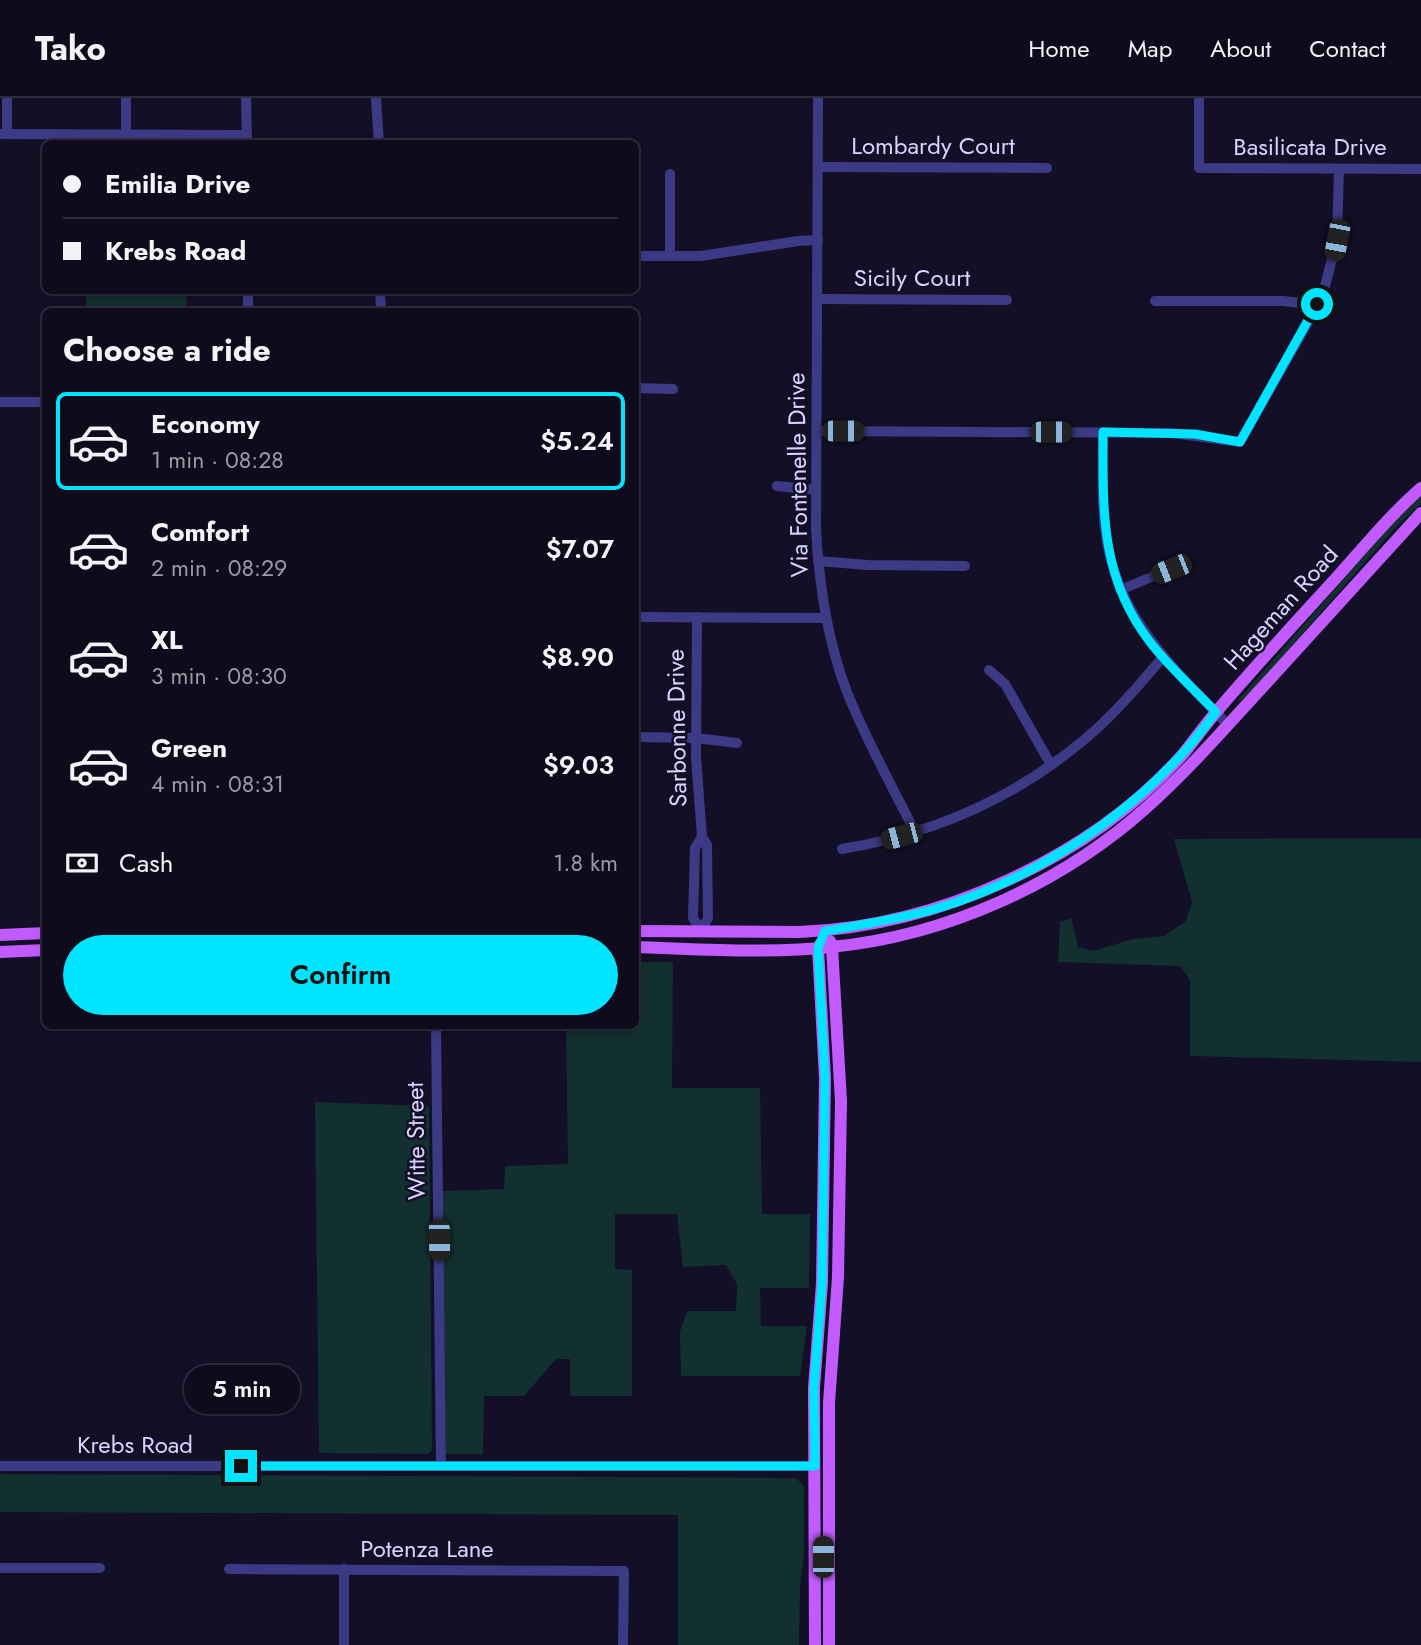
<!DOCTYPE html>
<html lang="en">
<head>
<meta charset="utf-8">
<style>
  :root { --surface:#0e0b1c; --page:#1c1929; --text:#f1f3f6; --muted:#9b9ba3; --line:#2e2b3b; --accent:#00e5ff }
  body { margin:0; font-family:Jost,sans-serif; background:var(--page); color:var(--text); height:100vh; display:flex; flex-direction:column; font-size:26px; white-space:nowrap }
  * { box-sizing:border-box; margin:0 }
  p { font-size:23px; color:var(--muted) }
  .icon { flex:none; width:38px; height:38px; fill:none; stroke:currentColor; stroke-width:2; stroke-linecap:round; stroke-linejoin:round }
  .map { position:relative; flex:1; overflow:hidden }
  .drawer { position:absolute; left:42px; top:210px; width:597px; height:721px; display:flex; flex-direction:column; background:var(--surface); border-radius:10px; box-shadow:0 4px 10px #0003,0 0 0 2px var(--line) }
  .drawer>* { flex:none }
  .guide { position:absolute; left:42px; top:42px; width:597px; height:154px; border-radius:10px; box-shadow:0 4px 10px #0003,0 0 0 2px var(--line); display:grid; align-content:center; height:154px; padding:0 21px; background:var(--surface) }
  .end { position:absolute; width:32px; height:32px; margin:-16px; border:9px solid #00e5ff; background:#111; box-shadow:0 0 0 4px #111 }
  .from { border-radius:50% }
  .bubble { position:absolute; height:49px; border-radius:24px; background:var(--surface); box-shadow:0 4px 10px #0003,0 0 0 2px var(--line); font-size:23px; font-weight:600; line-height:49px; text-align:center }
  .car { position:absolute; width:21px; height:42px; margin:-21px -10px; border-radius:9px; box-shadow:0 0 5px 2px #0007; background:linear-gradient(#222 24%,#8ab4d8 0 40%,#222 0 76%,#8ab4d8 0 86%,#222 0) }
  .guide b { display:flex; align-items:center; gap:24px; height:66px; font-size:26px }
  .guide b+b { border-top:2px solid var(--line) }
  .guide i { width:18px; height:18px; background:var(--text) }
  ul { padding:0; list-style:none }
  li { display:flex; align-items:center; gap:21px; height:98px; margin:0 14px 10px; padding:0 7px; border:4px solid transparent; border-radius:10px }
  li div { flex:1 }
  li b { display:block; font-size:26px }
  li em { font-style:normal; font-weight:600 }
  li.current { border-color:var(--accent) }
  li>.icon { width:63px; height:63px; stroke-width:1.5 }
  h2 { padding:0 21px; font-size:32px; line-height:84px }
  .pay { display:flex; align-items:center; gap:18px; height:77px; padding:0 21px; font-size:26px }
  .pay p { margin-inline-start:auto }
  .primary-button { display:flex; gap:14px; margin-top:auto; padding:14px 21px }
  .primary-button a { flex:1; height:80px; border-radius:42px; background:var(--accent); color:#111; font-size:28px; font-weight:600; line-height:80px; text-align:center }
  header { display:flex; align-items:center; gap:42px; box-sizing:border-box; height:98px; padding:0 35px; background:var(--surface); border-bottom:2px solid var(--line) }
  header strong { font-size:33px }
  nav { display:flex; gap:38px; margin-inline-start:auto; font-size:24px }
  .map>svg:first-child { display:block }
  .green { fill:#12302f }
  .lines { fill:none; stroke-linecap:round; stroke-linejoin:round }
  .minor { stroke:#3d3a85; stroke-width:10 }
  .major { stroke:#c25bff; stroke-width:12 }
  .route { stroke:#00e5ff; stroke-width:9 }
  .labels { text-anchor:middle; stroke-width:5; stroke-linejoin:round; paint-order:stroke }
  .street-label { font-size:24px; fill:#d9d4ff; stroke:#130f26 }
</style>
</head>
<body>
<header>
<strong>Tako</strong>
<nav><a>Home</a><a>Map</a><a>About</a><a>Contact</a></nav>
</header>
<div class="map">
<svg width="1421" height="1547" viewBox="0 0 1421 1547">
  <rect width="100%" height="100%" fill="#130f26"/>
  <g class="green">
    <path d="M 86,193 L 186,193 L 187,213 L 86,213 Z"/>
    <path d="M 1421,398 L 1421,406 L 1396,429 L 1251,594 L 1240,603 L 1238,602 L 1385,434 Z"/>
    <path d="M 1421,740 L 1421,964 L 1190,958 L 1190,882 L 1180,868 L 1058,864 L 1060,824 L 1071,820 L 1078,849 L 1093,853 L 1133,841 L 1164,838 L 1186,823 L 1192,804 L 1174,741 Z"/>
    <path d="M 635,864 L 673,864 L 672,990 L 760,990 L 762,1116 L 810,1116 L 809,1190 L 760,1190 L 761,1228 L 807,1228 L 800,1278 L 681,1278 L 680,1234 L 687,1213 L 736,1213 L 737,1186 L 726,1167 L 683,1169 L 677,1116 L 615,1116 L 615,1171 L 632,1172 L 632,1298 L 570,1298 L 570,1261 L 556,1261 L 524,1298 L 484,1298 L 483,1356 L 446,1356 L 442,1093 L 504,1091 L 505,1068 L 568,1066 L 566,928 L 635,928 Z"/>
    <path d="M 315,1004 L 429,1008 L 432,1352 L 428,1356 L 319,1355 Z"/>
    <path d="M 0,1376 L 796,1380 L 804,1388 L 804,1454 L 800,1488 L 799,1547 L 678,1547 L 678,1417 L 0,1414 Z"/>
  </g>
  <g class="lines">
    <g class="minor">
      <path d="M 7,0 L 7,36"/>
      <path d="M 126,0 L 126,37"/>
      <path d="M 246,0 L 247,46"/>
      <path d="M 376,0 L 379,46"/>
      <path d="M 818,0 L 816,431 C 819,487 827,542 847,594 C 866,642 892,688 915,734"/>
      <path d="M 1199,0 L 1199,70 L 1421,71"/>
      <path d="M 0,36 L 247,37"/>
      <path d="M 818,69 L 1047,70"/>
      <path d="M 635,158 L 701,158 L 798,143 L 818,142"/>
      <path d="M 670,158 L 670,76"/>
      <path d="M 248,192 L 248,214"/>
      <path d="M 380,192 L 381,214"/>
      <path d="M 817,201 L 1007,202"/>
      <path d="M 1155,203 L 1283,203 L 1317,207"/>
      <path d="M 635,290 L 673,291"/>
      <path d="M 0,304 L 46,304"/>
      <path d="M 817,333 L 1172,335 L 1240,344 L 1315,212 L 1325,188 L 1337,142 L 1339,71"/>
      <path d="M 1103,334 C 1103,366 1101,399 1105,431 C 1115,518 1171,568 1228,627"/>
      <path d="M 777,388 L 816,392"/>
      <path d="M 818,463 L 868,467 L 965,468"/>
      <path d="M 1120,492 L 1171,471"/>
      <path d="M 635,519 L 826,520"/>
      <path d="M 697,519 L 696,659 L 702,739 L 707,747 L 708,820 L 701,833"/>
      <path d="M 989,572 L 1005,586 L 1051,667"/>
      <path d="M 635,639 L 696,640 L 737,645"/>
      <path d="M 842,751 C 932,736 1015,700 1085,641 C 1114,617 1138,588 1163,559"/>
      <path d="M 701,833 L 693,820 L 695,750 L 702,739"/>
      <path d="M 436,928 L 441,1368"/>
      <path d="M 0,1368 L 815,1368"/>
      <path d="M 0,1470 L 100,1470"/>
      <path d="M 229,1471 L 624,1473 L 623,1547"/>
      <path d="M 344,1547 L 344,1471"/>
    </g>
    <g class="major">
      <path d="M 635,833 L 799,834 C 938,829 1092,759 1184,655 C 1195,641 1205,627 1217,613 C 1256,567 1297,523 1337,479 C 1364,449 1391,416 1421,390"/>
      <path d="M 0,837 L 46,835"/>
      <path d="M 635,849 C 700,851 766,856 831,849 C 946,838 1061,786 1146,710 C 1191,670 1230,624 1271,580 C 1321,525 1371,470 1421,415"/>
      <path d="M 0,854 L 46,852"/>
      <path d="M 815,1547 L 814,1290 L 822,1185 L 825,980 L 818,850 L 821,845"/>
      <path d="M 829,1547 L 829,1305 L 838,1179 L 841,1003 L 832,849 L 830,843"/>
    </g>
  </g>
  <g class="lines">
    <path class="route" d="M 241,1368 L 815,1368 L 814,1290 L 822,1185 L 825,980 L 818,850 L 825,833 C 862,827 899,821 935,811 C 1028,783 1117,727 1182,656 C 1194,643 1205,628 1216,614 C 1194,591 1169,569 1150,544 C 1100,479 1103,412 1103,334 L 1195,336 L 1240,344 L 1317,206"/>
  </g>
  <g class="labels">
    <g class="street-label">
      <text x="933" y="56">Lombardy Court</text>
      <text x="1310" y="57">Basilicata Drive</text>
      <text x="912" y="188">Sicily Court</text>
      <text transform="translate(798 377) rotate(-91)" y="8">Via Fontenelle Drive</text>
      <text transform="translate(1281 510) rotate(-48)" y="8">Hageman Road</text>
      <text transform="translate(677 630) rotate(-91)" y="8">Sarbonne Drive</text>
      <text transform="translate(416 1043) rotate(-91)" y="8">Witte Street</text>
      <text x="135" y="1355">Krebs Road</text>
      <text x="427" y="1459">Potenza Lane</text>
    </g>
  </g>
</svg>
<i class="end from" style="left:1317px;top:206px"></i>
<i class="end" style="left:241px;top:1368px"></i>
<div class="bubble" style="left:184px;top:1267px;width:116px">5 min</div>
<i class="car" style="left:1337px;top:142px;rotate:191deg"></i>
<i class="car" style="left:843px;top:333px;rotate:90deg"></i>
<i class="car" style="left:1051px;top:334px;rotate:90deg"></i>
<i class="car" style="left:1171px;top:471px;rotate:248deg"></i>
<i class="car" style="left:901px;top:738px;rotate:255deg"></i>
<i class="car" style="left:439px;top:1142px;rotate:179deg"></i>
<i class="car" style="left:823px;top:1459px;rotate:0deg"></i>
<div class="guide">
<b><i class="from"></i>Emilia Drive</b>
<b><i></i>Krebs Road</b>
</div>
<section class="drawer">
<h2>Choose a ride</h2>
<ul>
<li class="current"><svg class="icon" aria-label="car" viewBox="0 0 24 24"><path d="M5 17H2v-5l4-1 3-4h7l3 4 3 1v5h-3M9 17h6M6 11h13"/><circle cx="7" cy="17" r="2"/><circle cx="17" cy="17" r="2"/></svg><div><b>Economy</b><p>1 min · 08:28</p></div><em>$5.24</em></li>
<li><svg class="icon" aria-label="car" viewBox="0 0 24 24"><path d="M5 17H2v-5l4-1 3-4h7l3 4 3 1v5h-3M9 17h6M6 11h13"/><circle cx="7" cy="17" r="2"/><circle cx="17" cy="17" r="2"/></svg><div><b>Comfort</b><p>2 min · 08:29</p></div><em>$7.07</em></li>
<li><svg class="icon" aria-label="car" viewBox="0 0 24 24"><path d="M5 17H2v-5l4-1 3-4h7l3 4 3 1v5h-3M9 17h6M6 11h13"/><circle cx="7" cy="17" r="2"/><circle cx="17" cy="17" r="2"/></svg><div><b>XL</b><p>3 min · 08:30</p></div><em>$8.90</em></li>
<li><svg class="icon" aria-label="car" viewBox="0 0 24 24"><path d="M5 17H2v-5l4-1 3-4h7l3 4 3 1v5h-3M9 17h6M6 11h13"/><circle cx="7" cy="17" r="2"/><circle cx="17" cy="17" r="2"/></svg><div><b>Green</b><p>4 min · 08:31</p></div><em>$9.03</em></li>
</ul>
<div class="pay"><svg class="icon" aria-label="cash" viewBox="0 0 24 24"><path d="M3 7h18v10H3z"/><circle cx="12" cy="12" r="2"/></svg>Cash<p>1.8 km</p></div>
<div class="primary-button"><a>Confirm</a></div>
</section>
</div>
</body>
</html>
